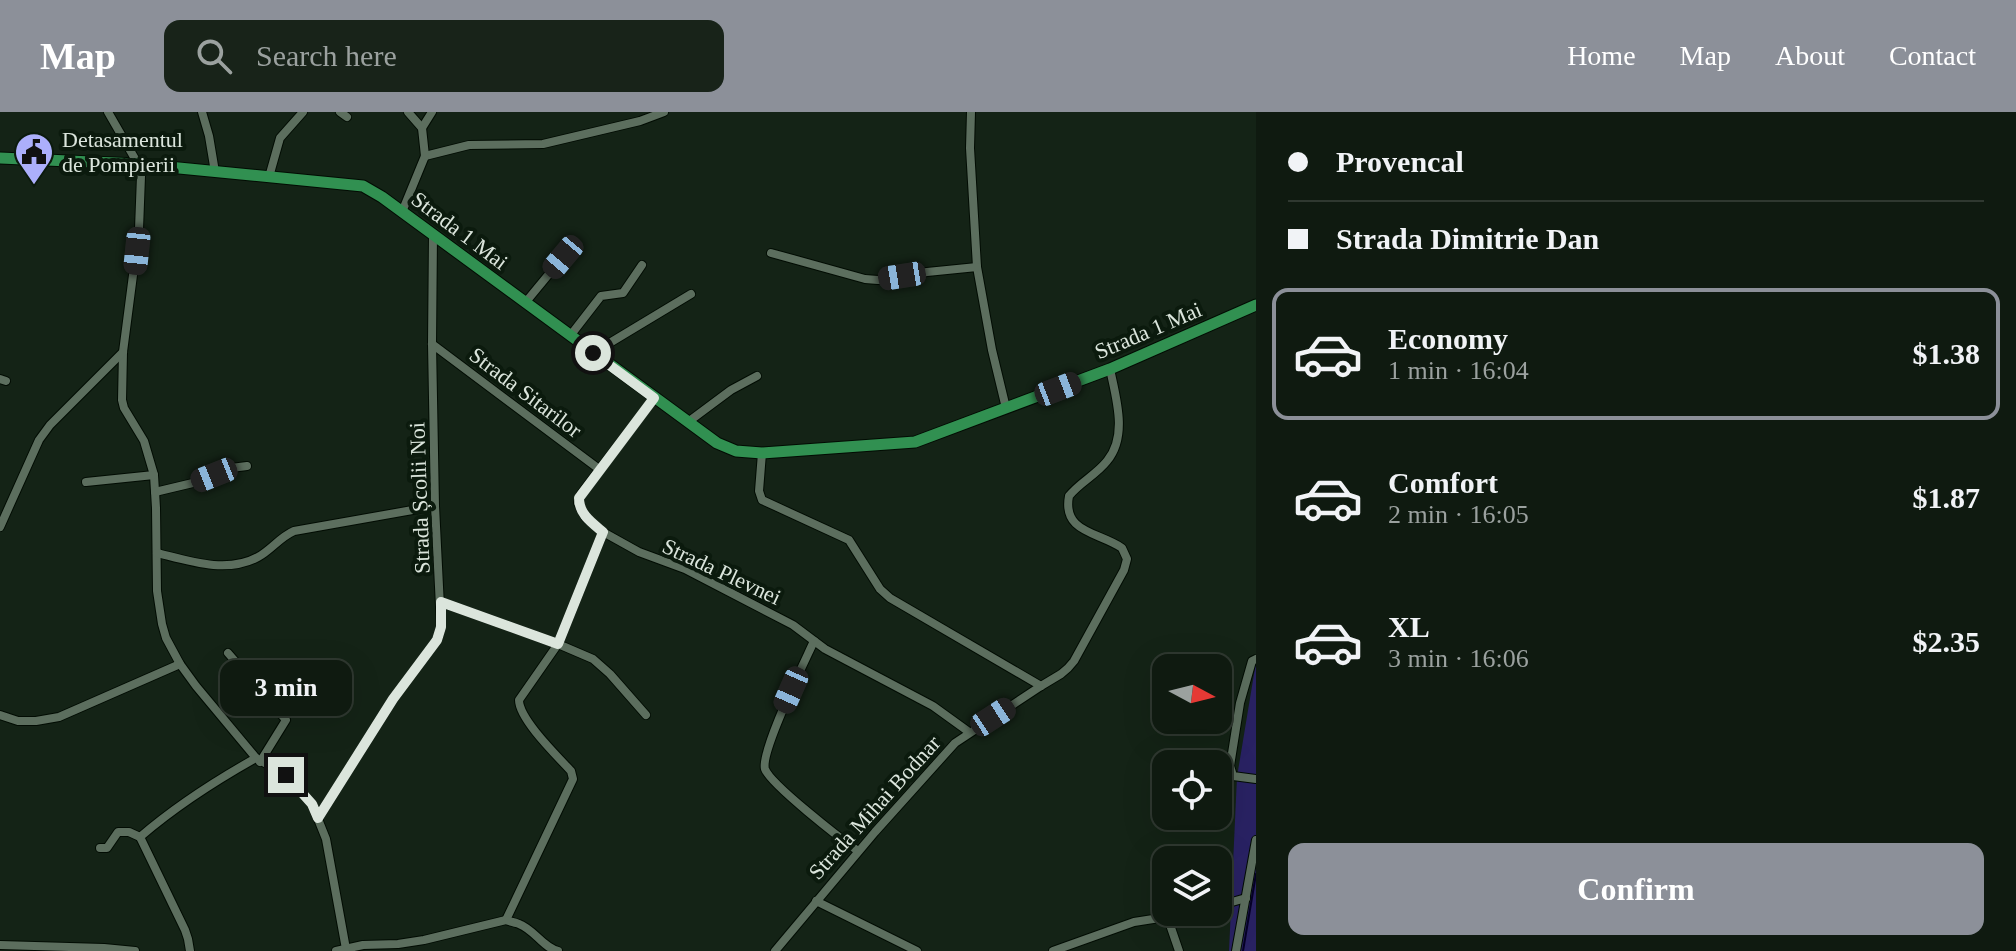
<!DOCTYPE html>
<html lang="en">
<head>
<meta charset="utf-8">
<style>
  :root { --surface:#0f1a10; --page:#182319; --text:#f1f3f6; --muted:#9ba19f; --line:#2f3830; --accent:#8c9099 }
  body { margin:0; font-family:"Times New Roman",serif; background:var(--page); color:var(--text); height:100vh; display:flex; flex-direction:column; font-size:30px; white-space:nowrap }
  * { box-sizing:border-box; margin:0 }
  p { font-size:26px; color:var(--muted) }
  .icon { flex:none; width:44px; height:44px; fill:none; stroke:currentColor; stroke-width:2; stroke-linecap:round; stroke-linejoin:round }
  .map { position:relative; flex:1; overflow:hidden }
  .details { display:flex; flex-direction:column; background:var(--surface); width:760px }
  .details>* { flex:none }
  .banner { display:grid; align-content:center; height:176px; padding:0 32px; background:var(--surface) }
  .needle { width:52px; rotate:97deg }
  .tools { position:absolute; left:1152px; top:542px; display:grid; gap:16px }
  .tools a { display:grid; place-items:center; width:80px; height:80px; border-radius:16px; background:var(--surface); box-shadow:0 8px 32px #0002,0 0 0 2px var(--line); font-size:40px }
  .end { position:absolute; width:36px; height:36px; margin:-18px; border:10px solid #dbe5dc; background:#111; box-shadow:0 0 0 4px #111 }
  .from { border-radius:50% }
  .bubble { position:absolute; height:56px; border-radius:16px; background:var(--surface); box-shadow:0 8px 32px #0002,0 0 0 2px var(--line); font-size:26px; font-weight:700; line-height:56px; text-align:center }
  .car { position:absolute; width:24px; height:48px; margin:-24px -12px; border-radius:10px; box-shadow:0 0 6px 2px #0007; background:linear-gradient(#222 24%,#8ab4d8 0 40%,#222 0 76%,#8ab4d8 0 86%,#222 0) }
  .banner b { display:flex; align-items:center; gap:28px; height:76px; font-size:30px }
  .banner b+b { border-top:2px solid var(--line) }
  .banner i { width:20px; height:20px; background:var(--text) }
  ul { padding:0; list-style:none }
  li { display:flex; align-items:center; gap:24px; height:132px; margin:0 16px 12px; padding:0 16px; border:4px solid transparent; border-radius:16px }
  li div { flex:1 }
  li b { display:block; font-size:30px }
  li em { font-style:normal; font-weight:700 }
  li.selected { border-color:var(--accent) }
  li>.icon { width:72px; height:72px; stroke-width:1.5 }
  .action { display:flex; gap:16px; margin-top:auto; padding:16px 32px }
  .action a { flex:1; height:92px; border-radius:16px; background:var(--accent); color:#fff; font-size:32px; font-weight:700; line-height:92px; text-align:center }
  header { display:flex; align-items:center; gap:48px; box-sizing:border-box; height:112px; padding:0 40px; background:var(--accent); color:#fff }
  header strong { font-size:38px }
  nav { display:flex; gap:44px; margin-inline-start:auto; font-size:28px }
  .search { width:560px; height:72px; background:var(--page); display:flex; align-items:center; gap:20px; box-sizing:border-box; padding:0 28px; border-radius:16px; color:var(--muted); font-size:30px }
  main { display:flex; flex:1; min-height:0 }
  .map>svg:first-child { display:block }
  .green { fill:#292263 }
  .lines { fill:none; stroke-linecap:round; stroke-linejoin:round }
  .stream { stroke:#060026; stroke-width:2 }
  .minor-casing { stroke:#020c03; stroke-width:10 }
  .major-casing { stroke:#020c03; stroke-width:13 }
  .minor { stroke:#5c6e5e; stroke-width:8 }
  .major { stroke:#319051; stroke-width:11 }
  .route { stroke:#dbe5dc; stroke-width:10 }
  .labels { text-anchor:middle; stroke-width:8; stroke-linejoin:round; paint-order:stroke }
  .poi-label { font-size:22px; fill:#dbe5dc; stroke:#0b1a0d; text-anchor:start }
  .street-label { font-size:22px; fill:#dbe5dc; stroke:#0b1a0d }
</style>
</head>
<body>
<header>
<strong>Map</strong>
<div class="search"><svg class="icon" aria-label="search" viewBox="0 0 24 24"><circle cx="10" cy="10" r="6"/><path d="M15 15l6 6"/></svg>Search here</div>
<nav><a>Home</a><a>Map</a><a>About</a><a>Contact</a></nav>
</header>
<main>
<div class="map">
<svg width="1256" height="839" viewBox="0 0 1256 839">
  <rect width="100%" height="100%" fill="#142316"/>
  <path class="green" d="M 1256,550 L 1256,839 L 1229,839 L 1237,665 Z"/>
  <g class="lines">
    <path class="stream" d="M 1243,839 L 1256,762"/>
    <defs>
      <g id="minor">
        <path d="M 108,0 L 138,52 L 141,64 L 139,117 L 123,240 L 122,288 L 124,296 L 144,329 L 154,363 L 156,396 L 157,479 L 162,512 L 166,526 L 180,552 L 196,574 L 256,646 L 286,663 L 312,692 L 326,727 L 346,837"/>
        <path d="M 202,0 L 209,24 L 215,60"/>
        <path d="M 340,0 L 347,5"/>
        <path d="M 971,0 L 970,36 L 977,155 L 992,238 L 1006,296"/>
        <path d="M 422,16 L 432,0"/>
        <path d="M 425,44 L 469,33 L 543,32 L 640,9 L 664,0"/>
        <path d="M 269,65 L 280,26 L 303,0"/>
        <path d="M 402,100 L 425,44 L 422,16 L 408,0"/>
        <path d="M 771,141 L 865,167 L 878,168 L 927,160 L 977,155"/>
        <path d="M 525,191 L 563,145"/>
        <path d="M 570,224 L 601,184 L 623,181 L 642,153"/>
        <path d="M 432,232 L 599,357"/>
        <path d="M 593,241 L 691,182"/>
        <path d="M 0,267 L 6,269"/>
        <path d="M 654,286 L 581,382 L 578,391 L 586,406 L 603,420 L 639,440 L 685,457 L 793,513 L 825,537 L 933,594 L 969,620"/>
        <path d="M 688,310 L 731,278 L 757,264"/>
        <path d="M 762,341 L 759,379 L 762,388 L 849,428 L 880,477 L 890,486 L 1041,574"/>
        <path d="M 86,370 L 154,363"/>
        <path d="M 155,380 L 197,370 L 231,356 L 247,354"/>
        <path d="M 0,415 L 39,328 L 50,313 L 123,240"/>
        <path d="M 157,441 C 189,449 227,462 258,445 C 271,438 280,425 294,419 L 435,394"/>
        <path d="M 441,490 L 558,532 L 593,547 L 610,562 L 646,603"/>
        <path d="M 814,529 C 805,549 760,640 765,657 C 770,672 841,727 858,739"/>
        <path d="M 228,541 L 286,608 L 260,650"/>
        <path d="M 1256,547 L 1252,549 L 1240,591 L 1230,654 L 1233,664 L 1256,667"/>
        <path d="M 0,603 L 18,609 L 36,609 L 59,605 L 180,552"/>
        <path d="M 318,706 L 393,587 L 437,528 L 441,515 L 435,394 L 432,232 L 433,123"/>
        <path d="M 100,736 L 107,736 L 118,720 L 129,720 L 140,725"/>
        <path d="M 816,789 L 917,839"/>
        <path d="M 1218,794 L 1246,786"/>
        <path d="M 1167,804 L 1179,839"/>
        <path d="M 506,808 L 573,667 L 571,659 C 557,644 519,607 519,588 L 558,532 L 603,420"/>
        <path d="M 0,833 L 104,836 L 135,839"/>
        <path d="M 190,839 L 188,827 L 185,818 L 140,725 C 176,694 215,669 256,646"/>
        <path d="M 336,839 L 363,833 L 398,832 L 424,828 L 506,808 C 507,809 518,811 519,812 C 535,818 542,835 558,839"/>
        <path d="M 775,839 L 875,720 L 955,631 L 1041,574 L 1061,562 L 1068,556 L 1074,549 L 1124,458 L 1127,447 L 1122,436 C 1099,420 1062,421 1069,384 C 1079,371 1096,363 1107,349 C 1128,324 1116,286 1110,257"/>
        <path d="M 1053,839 L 1134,810 L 1198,800"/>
        <path d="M 1236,839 L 1256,728"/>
      </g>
      <path id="major" d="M 0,46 L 138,52 L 363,74 L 382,85 L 717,331 L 736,339 L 762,341 L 915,330 L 1110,257 L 1256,193"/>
    </defs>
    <use href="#minor" class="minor-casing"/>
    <use href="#major" class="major-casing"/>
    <use href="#minor" class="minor"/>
    <use href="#major" class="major"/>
  </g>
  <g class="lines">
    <path class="route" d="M 286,663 L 312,692 L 318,706 L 393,587 L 437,528 L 441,515 L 441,490 L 558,532 L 603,420 C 591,410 579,402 579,386 L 654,286 L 593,241"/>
  </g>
  <defs>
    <symbol id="civic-pin" viewBox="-11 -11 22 30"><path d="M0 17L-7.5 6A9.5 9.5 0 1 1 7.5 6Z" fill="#acaffb" stroke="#0b1a0d"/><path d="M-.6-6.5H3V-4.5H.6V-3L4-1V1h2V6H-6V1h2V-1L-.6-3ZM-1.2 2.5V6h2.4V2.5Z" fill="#111"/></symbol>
  </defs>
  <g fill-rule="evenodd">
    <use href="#civic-pin" x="12" y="18" width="44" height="60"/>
  </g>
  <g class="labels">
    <g class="poi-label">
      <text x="62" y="35">Detasamentul<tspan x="62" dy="25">de Pompierii</tspan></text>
    </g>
    <g class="street-label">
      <text transform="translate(460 118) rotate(37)" y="8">Strada 1 Mai</text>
      <text transform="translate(1148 218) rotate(-23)" y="8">Strada 1 Mai</text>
      <text transform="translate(526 280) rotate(37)" y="8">Strada Sitarilor</text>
      <text transform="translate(419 386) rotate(-92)" y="8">Strada Școlii Noi</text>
      <text transform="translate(722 459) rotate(25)" y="8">Strada Plevnei</text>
      <text transform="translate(874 695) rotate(-48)" y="8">Strada Mihai Bodnar</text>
    </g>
  </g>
</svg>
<div class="tools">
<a><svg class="needle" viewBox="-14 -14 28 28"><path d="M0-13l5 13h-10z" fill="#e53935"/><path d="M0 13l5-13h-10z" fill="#9ba19f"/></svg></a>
<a><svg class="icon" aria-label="locate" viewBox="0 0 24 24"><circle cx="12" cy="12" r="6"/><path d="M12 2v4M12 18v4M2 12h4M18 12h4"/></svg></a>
<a><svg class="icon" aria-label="layers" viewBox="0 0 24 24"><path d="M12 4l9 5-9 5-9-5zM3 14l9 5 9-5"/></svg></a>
</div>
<i class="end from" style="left:593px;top:241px"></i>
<i class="end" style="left:286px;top:663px"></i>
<div class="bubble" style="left:220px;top:548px;width:132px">3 min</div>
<i class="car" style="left:137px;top:139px;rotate:186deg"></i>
<i class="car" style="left:563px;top:145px;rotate:220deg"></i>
<i class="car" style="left:902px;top:164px;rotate:261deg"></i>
<i class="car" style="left:1058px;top:277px;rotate:69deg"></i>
<i class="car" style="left:214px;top:363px;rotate:248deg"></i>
<i class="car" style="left:791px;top:578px;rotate:204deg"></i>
<i class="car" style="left:993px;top:605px;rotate:57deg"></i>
</div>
<section class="details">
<div class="banner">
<b><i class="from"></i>Provencal</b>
<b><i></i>Strada Dimitrie Dan</b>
</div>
<ul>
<li class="selected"><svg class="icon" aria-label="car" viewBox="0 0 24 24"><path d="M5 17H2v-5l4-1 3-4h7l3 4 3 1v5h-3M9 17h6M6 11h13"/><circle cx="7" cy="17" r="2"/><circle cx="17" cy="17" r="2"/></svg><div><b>Economy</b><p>1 min · 16:04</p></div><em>$1.38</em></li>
<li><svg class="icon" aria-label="car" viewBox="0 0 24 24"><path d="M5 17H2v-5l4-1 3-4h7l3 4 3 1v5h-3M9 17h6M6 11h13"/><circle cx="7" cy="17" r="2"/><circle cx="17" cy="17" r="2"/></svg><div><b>Comfort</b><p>2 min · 16:05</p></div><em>$1.87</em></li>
<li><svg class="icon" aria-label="car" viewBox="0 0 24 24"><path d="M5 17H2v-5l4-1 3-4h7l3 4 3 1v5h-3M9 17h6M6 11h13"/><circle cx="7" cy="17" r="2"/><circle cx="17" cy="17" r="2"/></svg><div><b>XL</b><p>3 min · 16:06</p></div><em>$2.35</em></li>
</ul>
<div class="action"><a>Confirm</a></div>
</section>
</main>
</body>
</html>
